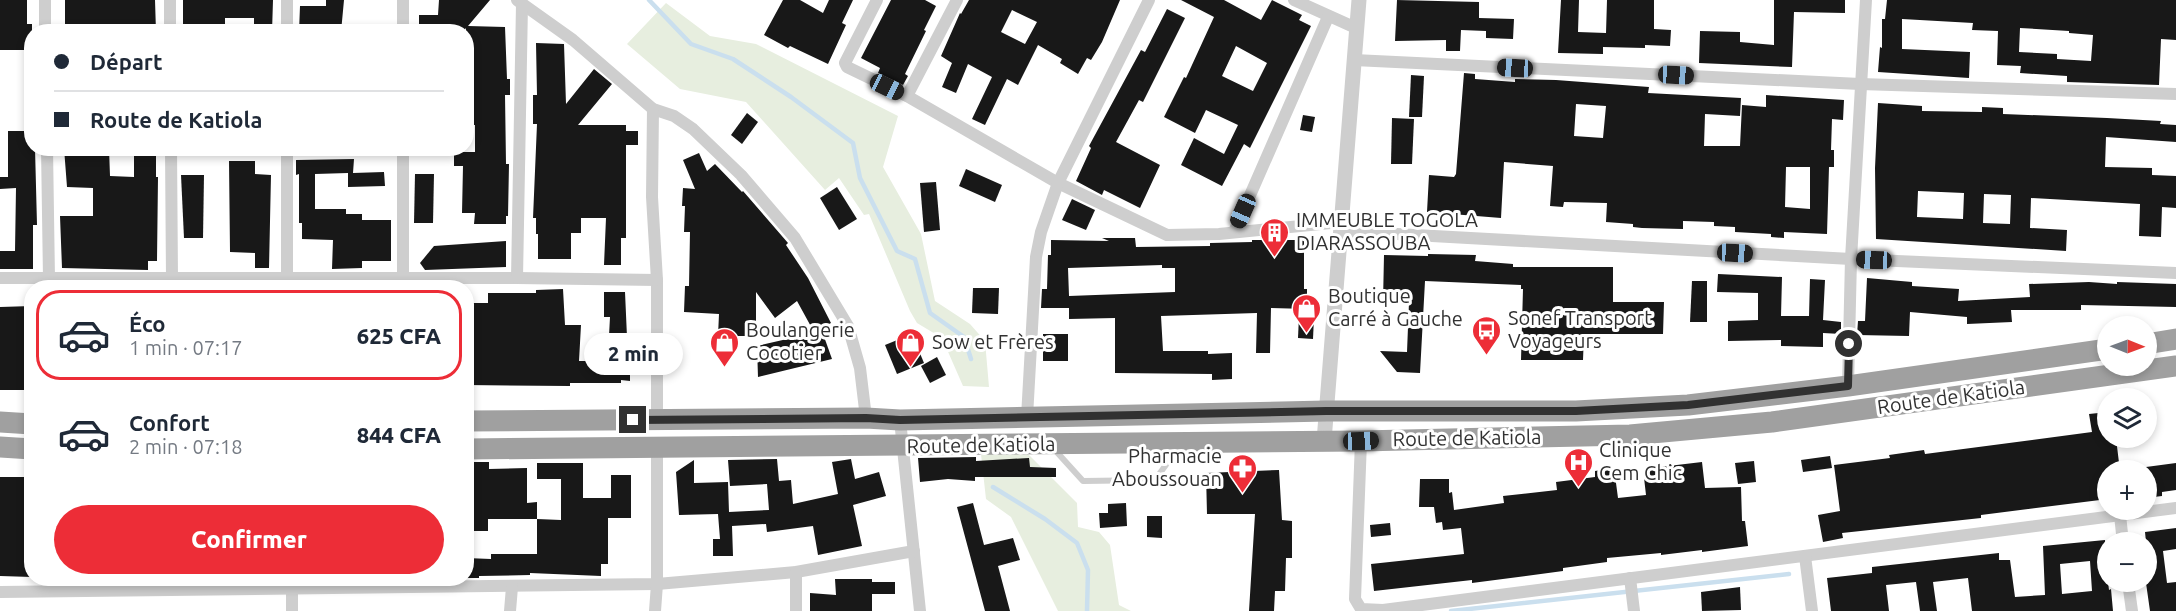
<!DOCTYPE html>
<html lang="fr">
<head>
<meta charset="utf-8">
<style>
  :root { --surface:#fff; --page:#f6f6f7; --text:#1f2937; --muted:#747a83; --line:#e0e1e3; --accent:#ed2d37 }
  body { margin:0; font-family:Ubuntu,sans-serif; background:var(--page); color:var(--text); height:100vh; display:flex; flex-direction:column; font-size:22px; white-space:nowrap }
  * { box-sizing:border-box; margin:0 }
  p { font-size:20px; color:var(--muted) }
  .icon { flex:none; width:33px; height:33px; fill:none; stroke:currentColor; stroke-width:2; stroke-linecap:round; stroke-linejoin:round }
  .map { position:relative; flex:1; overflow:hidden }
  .side { position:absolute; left:24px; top:280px; width:450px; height:306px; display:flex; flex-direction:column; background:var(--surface); border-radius:24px; box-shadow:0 3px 9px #0003 }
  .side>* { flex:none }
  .guide { position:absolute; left:24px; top:24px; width:450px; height:132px; border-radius:24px; box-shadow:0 3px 9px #0003; display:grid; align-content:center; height:132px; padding:0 30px; background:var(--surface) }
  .needle { width:39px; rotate:91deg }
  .tools { position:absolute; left:2097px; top:316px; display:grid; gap:12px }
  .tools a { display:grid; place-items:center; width:60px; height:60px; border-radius:50%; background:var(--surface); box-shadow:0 3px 9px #0003; font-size:30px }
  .end { position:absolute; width:27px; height:27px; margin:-14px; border:8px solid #313131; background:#fff; box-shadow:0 0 0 3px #fff }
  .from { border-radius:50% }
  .bubble { position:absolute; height:42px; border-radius:21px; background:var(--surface); box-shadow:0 3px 9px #0003; font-size:20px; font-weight:800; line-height:42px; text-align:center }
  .car { position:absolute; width:18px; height:36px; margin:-18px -9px; border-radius:8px; box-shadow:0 0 4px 2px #0007; background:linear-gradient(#222 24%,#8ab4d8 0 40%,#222 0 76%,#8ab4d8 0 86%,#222 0) }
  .guide b { display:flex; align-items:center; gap:21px; height:57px; font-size:22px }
  .guide b+b { border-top:2px solid var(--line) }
  .guide i { width:15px; height:15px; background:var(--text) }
  ul { padding:10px 0 0; list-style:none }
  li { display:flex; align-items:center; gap:18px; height:90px; margin:0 12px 9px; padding:0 18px; border:3px solid transparent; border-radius:24px }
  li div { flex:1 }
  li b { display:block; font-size:22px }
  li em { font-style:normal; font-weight:800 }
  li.current { border-color:var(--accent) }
  li>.icon { width:54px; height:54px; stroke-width:1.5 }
  .cta { display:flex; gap:12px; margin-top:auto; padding:12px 30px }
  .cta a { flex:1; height:69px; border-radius:36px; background:var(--accent); color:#fff; font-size:24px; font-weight:800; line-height:69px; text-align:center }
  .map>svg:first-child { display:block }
  .green { fill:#e7eedf }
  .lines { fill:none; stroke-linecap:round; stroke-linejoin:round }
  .stream { stroke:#cadfee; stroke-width:4.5 }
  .building { fill:#181818; fill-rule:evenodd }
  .service { stroke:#cecece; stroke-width:6 }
  .minor { stroke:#cecece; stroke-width:12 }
  .tertiary { stroke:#cecece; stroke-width:15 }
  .trunk { stroke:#a0a0a0; stroke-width:21 }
  .route { stroke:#313131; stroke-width:8 }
  .labels { text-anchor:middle; stroke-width:6; stroke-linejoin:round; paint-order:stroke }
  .poi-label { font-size:20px; fill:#313131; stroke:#fff; text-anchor:start }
  .street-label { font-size:20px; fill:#313131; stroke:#fff }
</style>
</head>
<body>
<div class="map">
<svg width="2176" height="611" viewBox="0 0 2176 611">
  <rect width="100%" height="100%" fill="#fff"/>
  <g class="green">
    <path d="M 666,3 L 710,36 L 756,44 L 898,116 L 883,167 L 921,234 L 935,301 L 970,324 L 985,341 L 989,387 L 963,386 L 942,338 L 917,323 L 910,311 L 869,214 L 864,215 L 839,178 L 825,190 L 746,102 L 680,89 L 627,44 Z"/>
    <path d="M 1027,453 L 1077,503 L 1078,527 L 1099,532 L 1110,545 L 1119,605 L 1131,611 L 1058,611 L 1011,517 L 986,499 L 981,454 Z"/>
  </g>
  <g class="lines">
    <g class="stream">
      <path d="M 649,0 L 691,44 L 733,59 L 791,97 L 853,143 L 860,178 L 897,251 L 915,259 L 930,313 L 964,337 L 971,359"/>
      <path d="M 993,487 L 1045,519 L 1077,543 L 1088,570 L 1087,611"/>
      <path d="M 1451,611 L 1789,574"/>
    </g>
  </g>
  <g class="building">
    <path d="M 0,0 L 27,0 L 27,24 L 32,24 L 32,50 L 0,50 Z"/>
    <path d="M 65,0 L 155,0 L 156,32 L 108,32 L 107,27 L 65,26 Z"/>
    <path d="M 183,0 L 273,0 L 272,32 L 254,32 L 254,18 L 225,18 L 225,25 L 201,25 L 201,32 L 183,32 Z"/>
    <path d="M 326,0 L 344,0 L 341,32 L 299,32 L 300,6 L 326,6 Z"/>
    <path d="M 439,0 L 490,0 L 468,26 L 505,27 L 507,79 L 510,79 L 510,95 L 505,95 L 506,164 L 509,164 L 508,216 L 506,216 L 506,224 L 474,224 L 475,213 L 462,213 L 463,166 L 454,166 L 454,152 L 475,152 L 475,125 L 466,125 L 466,28 L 463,32 L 419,32 L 419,15 L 438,15 Z"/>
    <path d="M 783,0 L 800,0 L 823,13 L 829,0 L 853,0 L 842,23 L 846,25 L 828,64 L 790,46 L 788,48 L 764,35 Z"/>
    <path d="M 891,0 L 925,0 L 936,6 L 924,30 L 926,31 L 905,74 L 908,76 L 903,85 L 878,73 L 880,68 L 861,58 Z"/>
    <path d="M 969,0 L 1120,0 L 1102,42 L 1091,60 L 1087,58 L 1078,74 L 1060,63 L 1062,59 L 1038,45 L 1018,85 L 1007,79 L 985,125 L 972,119 L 992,77 L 968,64 L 956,93 L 942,87 L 952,63 L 941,56 L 960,13 L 961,14 ZM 1012,10 L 1037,22 L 1025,44 L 1001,32 Z"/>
    <path d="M 1181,0 L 1224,0 L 1261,20 L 1272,0 L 1302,15 L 1299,20 L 1311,26 L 1250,148 L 1244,144 L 1222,186 L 1181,165 L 1194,138 L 1224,154 L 1238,125 L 1206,110 L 1195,133 L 1164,117 L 1184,77 L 1186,78 L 1214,17 ZM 1236,46 L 1267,63 L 1253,91 L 1222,76 Z"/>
    <path d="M 1397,0 L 1479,2 L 1479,18 L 1514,19 L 1513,39 L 1486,38 L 1486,31 L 1461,30 L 1460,51 L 1446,51 L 1446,40 L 1395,41 Z"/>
    <path d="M 1561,0 L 1579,0 L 1578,32 L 1606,33 L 1607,0 L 1654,0 L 1654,29 L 1671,30 L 1670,46 L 1645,45 L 1645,48 L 1603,47 L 1603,54 L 1558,53 Z"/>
    <path d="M 1774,0 L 1845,0 L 1845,13 L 1794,12 L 1792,67 L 1699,63 L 1700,31 L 1740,32 L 1740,42 L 1774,45 Z"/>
    <path d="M 1887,0 L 2176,0 L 2176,40 L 2161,39 L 2159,85 L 2067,82 L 2067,76 L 2020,73 L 2021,66 L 1997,65 L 1998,31 L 1972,30 L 1973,23 L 1902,19 L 1902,49 L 1970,52 L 1969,78 L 1878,72 L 1880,47 L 1882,48 L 1882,19 L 1885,19 ZM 2020,28 L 2069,31 L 2069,33 L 2093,35 L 2091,61 L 2057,59 L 2057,54 L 2019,52 Z"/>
    <path d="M 1167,9 L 1185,18 L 1143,102 L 1139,100 L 1116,142 L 1160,165 L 1140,208 L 1104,190 L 1102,195 L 1076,181 L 1091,148 L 1089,146 L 1141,50 L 1145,52 Z"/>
    <path d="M 536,43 L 564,44 L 566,104 L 594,69 L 612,84 L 578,125 L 626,125 L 626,131 L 638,131 L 638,145 L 626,145 L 626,238 L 621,238 L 621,265 L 604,265 L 606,218 L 581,218 L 581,233 L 571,233 L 571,259 L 538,259 L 538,234 L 536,234 L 536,218 L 533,218 L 537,124 L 533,124 L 533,95 L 537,95 Z"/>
    <path d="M 1464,73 L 1475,74 L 1475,79 L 1515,82 L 1515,79 L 1556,80 L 1649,87 L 1648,93 L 1741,98 L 1740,116 L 1705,114 L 1704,146 L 1740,146 L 1742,105 L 1766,107 L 1766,95 L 1844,100 L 1843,120 L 1832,119 L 1831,150 L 1834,150 L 1834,167 L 1829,167 L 1827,234 L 1784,232 L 1784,238 L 1771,237 L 1771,234 L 1735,232 L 1735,227 L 1714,226 L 1714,222 L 1683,221 L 1683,229 L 1642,228 L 1633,227 L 1633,224 L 1606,222 L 1607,203 L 1564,202 L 1563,207 L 1550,206 L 1553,166 L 1504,162 L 1501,218 L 1427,212 L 1429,175 L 1454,177 L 1456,174 ZM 1576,104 L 1606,106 L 1603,138 L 1574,136 ZM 1786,167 L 1810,167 L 1810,209 L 1785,207 Z"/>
    <path d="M 1411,75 L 1424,76 L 1422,117 L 1409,117 Z"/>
    <path d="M 1878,103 L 1922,106 L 1922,111 L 1982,112 L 1982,107 L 2003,108 L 2003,114 L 2107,118 L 2161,121 L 2160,124 L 2176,125 L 2176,142 L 2106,137 L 2105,167 L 2152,168 L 2152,175 L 2176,176 L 2176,208 L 2162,207 L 2161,237 L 2139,236 L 2140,204 L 2031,198 L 2030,228 L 2067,230 L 2066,251 L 1876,239 L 1875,168 ZM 1918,191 L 1964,193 L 1963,219 L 1917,217 ZM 1984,194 L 2011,195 L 2010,224 L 1983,223 Z"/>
    <path d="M 747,113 L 758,122 L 742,144 L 731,135 Z"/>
    <path d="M 1303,115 L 1315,117 L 1312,132 L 1300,130 Z"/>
    <path d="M 1392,118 L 1414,119 L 1412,164 L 1391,164 Z"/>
    <path d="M 8,131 L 30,131 L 30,145 L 32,148 L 35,148 L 37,225 L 33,225 L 33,269 L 0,269 L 0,251 L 15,251 L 16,188 L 0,189 L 0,177 L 8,177 Z"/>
    <path d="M 64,148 L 109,148 L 110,176 L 134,177 L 134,148 L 156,148 L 156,177 L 158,177 L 157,261 L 148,261 L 148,270 L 62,268 L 60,216 L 93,216 L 93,188 L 67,187 Z"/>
    <path d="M 699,153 L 707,171 L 715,164 L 742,192 L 743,191 L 788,243 L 786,245 L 808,278 L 831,323 L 814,332 L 797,301 L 775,318 L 756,292 L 756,331 L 748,336 L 718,336 L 719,314 L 684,312 L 685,286 L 689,286 L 690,232 L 684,232 L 685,206 L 682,206 L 683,188 L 695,189 L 683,160 Z"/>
    <path d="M 354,159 L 353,173 L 384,172 L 385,186 L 348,187 L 348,173 L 315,174 L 315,209 L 346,209 L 346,214 L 362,214 L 362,220 L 391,220 L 391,261 L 362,261 L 362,268 L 332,269 L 333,240 L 302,239 L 302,223 L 299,223 L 299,174 L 296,175 L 296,160 Z"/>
    <path d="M 229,161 L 255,161 L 255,174 L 271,175 L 269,268 L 255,268 L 255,253 L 230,252 Z"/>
    <path d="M 966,169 L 1002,185 L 995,202 L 959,186 Z"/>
    <path d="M 415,174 L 434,174 L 433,223 L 414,223 Z"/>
    <path d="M 181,175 L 204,175 L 203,238 L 184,238 Z"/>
    <path d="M 936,182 L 940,230 L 924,232 L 920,183 Z"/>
    <path d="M 837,187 L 857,219 L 839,230 L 820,198 Z"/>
    <path d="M 1072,199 L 1095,210 L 1086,230 L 1062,220 Z"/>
    <path d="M 1102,238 L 1135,238 L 1136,247 L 1210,246 L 1210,243 L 1252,242 L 1252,240 L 1304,240 L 1304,289 L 1307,289 L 1307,309 L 1271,308 L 1270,353 L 1256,353 L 1257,313 L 1161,316 L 1163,351 L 1208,351 L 1208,354 L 1232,353 L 1232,379 L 1212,380 L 1212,374 L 1115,373 L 1115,318 L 1069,319 L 1069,308 L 1041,308 L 1042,289 L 1047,289 L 1048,255 L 1051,255 L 1051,240 L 1109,241 ZM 1162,265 L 1162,268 L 1175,268 L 1175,292 L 1069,296 L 1068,268 Z"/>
    <path d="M 506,241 L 506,267 L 425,270 L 420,263 L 434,246 Z"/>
    <path d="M 1428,254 L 1476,255 L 1475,261 L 1513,264 L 1513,267 L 1613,267 L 1613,302 L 1664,302 L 1663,334 L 1584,334 L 1583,360 L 1521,360 L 1523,289 L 1521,289 L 1521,285 L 1425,281 L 1420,373 L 1397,372 L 1380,351 L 1407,352 L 1409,302 L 1383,302 L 1384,255 L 1428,256 Z"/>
    <path d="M 1718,274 L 1782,277 L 1781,316 L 1809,316 L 1810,279 L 1825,280 L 1823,320 L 1841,322 L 1841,334 L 1823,333 L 1823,347 L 1781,346 L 1781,340 L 1728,341 L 1728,321 L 1758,320 L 1758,293 L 1717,292 Z"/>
    <path d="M 1867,278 L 1912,282 L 1912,286 L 1959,289 L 1958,301 L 2030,297 L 2029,284 L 2089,282 L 2117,284 L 2117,282 L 2176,284 L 2176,307 L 2081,305 L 2081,310 L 2011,310 L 2012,322 L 1967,324 L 1967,317 L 1910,312 L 1909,336 L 1857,335 L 1858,321 L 1865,321 Z"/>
    <path d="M 1692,281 L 1707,281 L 1707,322 L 1690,322 Z"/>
    <path d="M 973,288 L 999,288 L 998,314 L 972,313 Z"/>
    <path d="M 563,289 L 565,325 L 581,325 L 579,361 L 630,361 L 630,381 L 621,380 L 621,383 L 570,383 L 570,386 L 466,385 L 466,325 L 469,324 L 469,303 L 488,303 L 488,293 L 536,293 L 536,290 Z"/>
    <path d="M 604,292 L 625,292 L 627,337 L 609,336 L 610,317 L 604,317 Z"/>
    <path d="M 32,306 L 32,390 L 0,390 L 0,307 Z"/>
    <path d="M 1299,316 L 1314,317 L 1313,339 L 1298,338 Z"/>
    <path d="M 822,331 L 832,359 L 758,377 L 757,346 Z"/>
    <path d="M 912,334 L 924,363 L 897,374 L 885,345 Z"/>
    <rect x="1043" y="334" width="25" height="27"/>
    <path d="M 937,357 L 946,375 L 930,383 L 921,366 Z"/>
    <path d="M 2108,412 L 2108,438 L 2116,438 L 2120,471 L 2108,471 L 2108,499 L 1981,515 L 1981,518 L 1842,533 L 1843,538 L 1823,542 L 1818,515 L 1840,511 L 1834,465 L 1890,458 L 1889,455 L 1924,450 L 1925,454 L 2092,432 L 2089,414 Z"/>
    <path d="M 1830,456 L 1832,468 L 1803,472 L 1801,460 Z"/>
    <path d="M 976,457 L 976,461 L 1029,458 L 1030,467 L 1056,468 L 1056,477 L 975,477 L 975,481 L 948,479 L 920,482 L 918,458 Z"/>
    <path d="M 777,459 L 779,481 L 791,480 L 793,504 L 838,494 L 832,462 L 851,459 L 855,479 L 879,472 L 886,496 L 853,505 L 862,546 L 818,555 L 813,526 L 767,532 L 766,524 L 732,526 L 733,556 L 713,556 L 713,539 L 720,539 L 718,514 L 679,515 L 676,472 L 694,460 L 694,483 L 728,482 L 729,512 L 769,510 L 767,484 L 730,486 L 728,460 Z"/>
    <path d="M 1754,461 L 1756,482 L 1738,484 L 1735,463 Z"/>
    <path d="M 466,462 L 489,462 L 489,469 L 527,468 L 527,503 L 537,502 L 537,519 L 488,519 L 488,531 L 466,531 Z"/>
    <path d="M 1702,462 L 1705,488 L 1741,487 L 1742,521 L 1745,521 L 1748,546 L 1702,552 L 1702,550 L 1661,555 L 1661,553 L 1607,558 L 1607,562 L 1563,568 L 1563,571 L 1472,583 L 1472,580 L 1374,591 L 1371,564 L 1464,554 L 1461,528 L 1443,530 L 1442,522 L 1436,523 L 1434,507 L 1419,507 L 1420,479 L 1449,479 L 1449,493 L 1452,492 L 1454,510 L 1504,503 L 1503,496 L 1557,490 L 1556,482 L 1595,477 L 1595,471 L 1614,468 L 1618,498 L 1646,495 L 1643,469 Z"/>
    <path d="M 537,463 L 583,463 L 583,498 L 611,498 L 611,475 L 631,475 L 631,518 L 608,518 L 608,564 L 601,564 L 601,576 L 530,573 L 530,575 L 479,576 L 479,578 L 466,578 L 466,558 L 491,559 L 491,554 L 537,554 L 537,519 L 561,520 L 561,479 L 537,479 Z"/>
    <path d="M 2176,463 L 2176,490 L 2162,492 L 2162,496 L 2146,498 L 2146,467 Z"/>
    <path d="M 1279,470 L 1282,520 L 1292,521 L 1292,558 L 1286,558 L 1285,591 L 1275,591 L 1274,611 L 1249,611 L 1255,514 L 1207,514 L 1206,473 Z"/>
    <path d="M 0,477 L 32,477 L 32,577 L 0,576 Z"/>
    <path d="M 973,503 L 984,545 L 1013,538 L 1020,560 L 998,566 L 1010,611 L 985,611 L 957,507 Z"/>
    <path d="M 1126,503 L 1127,526 L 1100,528 L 1099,513 L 1108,513 L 1108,504 Z"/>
    <path d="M 1147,516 L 1162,516 L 1162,538 L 1147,537 Z"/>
    <path d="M 1390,523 L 1391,535 L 1371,537 L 1370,525 Z"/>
    <path d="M 2176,528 L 2176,549 L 2163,551 L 2167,583 L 2176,582 L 2176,611 L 2150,611 L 2146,583 L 2146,563 L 2148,562 L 2145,532 Z"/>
    <path d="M 2105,540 L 2108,582 L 2109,590 L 2111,589 L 2113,611 L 1972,611 L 1968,578 L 1933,582 L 1937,611 L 1920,611 L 1916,582 L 1886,585 L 1889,611 L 1831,611 L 1827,578 L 1872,573 L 1872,567 L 1999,553 L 1999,560 L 2010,560 L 2015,597 L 2045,595 L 2043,546 ZM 2090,561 L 2092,591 L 2062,594 L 2060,564 Z"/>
    <path d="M 835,579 L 872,579 L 872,582 L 895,582 L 895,594 L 872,594 L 872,611 L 810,611 L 810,593 L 836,595 Z"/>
    <path d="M 1740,587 L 1741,610 L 1702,611 L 1701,592 Z"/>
  </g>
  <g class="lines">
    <path class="service" d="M 1054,449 L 1083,481 L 1155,480 L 1178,448"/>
    <g class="minor">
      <path d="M 45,0 L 45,32"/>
      <path d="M 170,0 L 170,32"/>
      <path d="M 517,0 L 573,40 L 653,109 L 674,116 L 693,129 L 741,175 L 795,238 L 848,326 L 860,368 L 866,418"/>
      <path d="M 877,0 L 847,59 L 845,63 L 847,67 L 907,96 L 1058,183 L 1167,235 L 1219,234 L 1341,222"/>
      <path d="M 1294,0 L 1356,28"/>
      <path d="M 287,32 L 287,0"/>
      <path d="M 403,32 L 403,0"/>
      <path d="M 1354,60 L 1860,84 L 2176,94"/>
      <path d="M 907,96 L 957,0"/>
      <path d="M 653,109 L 652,197 L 657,280 L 657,420"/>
      <path d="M 47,148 L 49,279"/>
      <path d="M 171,148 L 172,279"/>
      <path d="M 287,148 L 287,288"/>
      <path d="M 1342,231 L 1851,259 L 2176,273"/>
      <path d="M 1234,232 L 1328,17"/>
      <path d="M 0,278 L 517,278 L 657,280"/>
      <path d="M 517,278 L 522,4"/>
      <path d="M 403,279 L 403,148"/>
      <path d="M 1848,386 L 1851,259 L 1866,0"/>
      <path d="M 1027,417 L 1036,257 L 1041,232 L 1058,183 L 1149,0"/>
      <path d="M 900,420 L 920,611"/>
      <path d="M 1361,441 L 1355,599 L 1361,609 L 1383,610 L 2176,508"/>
      <path d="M 2120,515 L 2123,543"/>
      <path d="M 1805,556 L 1812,611"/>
      <path d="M 1630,578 L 1634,611"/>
      <path d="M 292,579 L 292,611"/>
      <path d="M 2128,582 L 2132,611"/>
      <path d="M 0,592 L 657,584 L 796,572 L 914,551"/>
      <path d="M 510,611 L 512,587"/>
      <path d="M 655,611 L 657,584 L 657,448"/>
      <path d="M 796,611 L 796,572"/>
    </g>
    <path class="tertiary" d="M 1324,441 L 1359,0"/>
    <g class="trunk">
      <path d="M 2146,344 L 2176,339"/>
      <path d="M 466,421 L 866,418 L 900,420 L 1326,411 L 1576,411 L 1688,405 L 1848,386 L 2108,349"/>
      <path d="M 0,422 L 32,424"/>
      <path d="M 0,447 L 32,449"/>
      <path d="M 466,449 L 1361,441 L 1630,435 L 1772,422 L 2176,366"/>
    </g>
  </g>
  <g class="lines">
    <path class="route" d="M 633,420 L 866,418 L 900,420 L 1326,411 L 1576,411 L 1688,405 L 1848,386 L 1849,344"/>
  </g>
  <defs>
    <symbol id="building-pin" viewBox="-11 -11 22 30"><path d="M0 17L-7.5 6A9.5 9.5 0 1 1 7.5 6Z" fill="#ed2d37" stroke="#fff"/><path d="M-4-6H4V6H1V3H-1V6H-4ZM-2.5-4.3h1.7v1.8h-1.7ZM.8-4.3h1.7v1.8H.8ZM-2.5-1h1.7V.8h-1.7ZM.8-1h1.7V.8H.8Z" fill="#fff"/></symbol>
    <symbol id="shop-pin" viewBox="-11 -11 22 30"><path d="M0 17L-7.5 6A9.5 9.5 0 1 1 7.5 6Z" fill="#ed2d37" stroke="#fff"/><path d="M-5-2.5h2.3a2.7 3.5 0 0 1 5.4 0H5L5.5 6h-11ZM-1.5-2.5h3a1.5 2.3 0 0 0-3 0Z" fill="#fff"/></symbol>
    <symbol id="bus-pin" viewBox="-11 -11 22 30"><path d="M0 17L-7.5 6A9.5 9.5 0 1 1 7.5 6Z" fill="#ed2d37" stroke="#fff"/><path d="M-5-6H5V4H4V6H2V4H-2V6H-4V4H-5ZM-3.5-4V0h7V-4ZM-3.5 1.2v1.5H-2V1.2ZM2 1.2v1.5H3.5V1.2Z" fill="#fff"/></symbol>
    <symbol id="hospital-pin" viewBox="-11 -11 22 30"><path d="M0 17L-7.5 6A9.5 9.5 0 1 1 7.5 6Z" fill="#ed2d37" stroke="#fff"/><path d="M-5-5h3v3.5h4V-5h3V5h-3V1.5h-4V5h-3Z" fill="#fff"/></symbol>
    <symbol id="pharmacy-pin" viewBox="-11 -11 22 30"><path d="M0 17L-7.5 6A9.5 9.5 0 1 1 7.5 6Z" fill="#ed2d37" stroke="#fff"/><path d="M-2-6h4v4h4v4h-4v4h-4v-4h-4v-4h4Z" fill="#fff"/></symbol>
  </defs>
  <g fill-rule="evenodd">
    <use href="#building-pin" x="1258" y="216" width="33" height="45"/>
    <use href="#shop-pin" x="1290" y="292" width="33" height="45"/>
    <use href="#bus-pin" x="1470" y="314" width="33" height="45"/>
    <use href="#shop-pin" x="708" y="326" width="33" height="45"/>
    <use href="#shop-pin" x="894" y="326" width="33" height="45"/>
    <use href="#hospital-pin" x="1562" y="446" width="33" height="45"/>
    <use href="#pharmacy-pin" x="1226" y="452" width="33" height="45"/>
  </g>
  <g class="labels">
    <g class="poi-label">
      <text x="1296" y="227">IMMEUBLE TOGOLA<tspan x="1296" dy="23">DIARASSOUBA</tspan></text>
      <text x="1328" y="303">Boutique<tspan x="1328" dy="23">Carré à Gauche</tspan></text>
      <text x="1508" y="325">Sonef Transport<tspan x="1508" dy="23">Voyageurs</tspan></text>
      <text x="746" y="337">Boulangerie<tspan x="746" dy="23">Cocotier</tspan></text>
      <text x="932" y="349">Sow et Frères</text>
      <text x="1599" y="457">Clinique<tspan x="1599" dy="23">Cem Chic</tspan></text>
      <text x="1222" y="463" text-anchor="end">Pharmacie<tspan x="1222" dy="23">Aboussouan</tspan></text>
    </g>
    <g class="street-label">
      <text transform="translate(1951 397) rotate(-8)" y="7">Route de Katiola</text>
      <text transform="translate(1467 438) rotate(-1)" y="7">Route de Katiola</text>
      <text transform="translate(981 445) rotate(-1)" y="7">Route de Katiola</text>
    </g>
  </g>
</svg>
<div class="tools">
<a><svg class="needle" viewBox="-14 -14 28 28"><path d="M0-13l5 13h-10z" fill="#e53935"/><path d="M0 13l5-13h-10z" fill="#747a83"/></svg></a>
<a><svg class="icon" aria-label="layers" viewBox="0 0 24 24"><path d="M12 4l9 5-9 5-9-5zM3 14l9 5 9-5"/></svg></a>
<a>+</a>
<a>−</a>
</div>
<i class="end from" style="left:1849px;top:344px"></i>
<i class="end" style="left:633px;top:420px"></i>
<div class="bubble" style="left:584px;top:333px;width:99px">2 min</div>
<i class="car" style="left:1515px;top:68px;rotate:273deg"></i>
<i class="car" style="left:1676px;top:75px;rotate:93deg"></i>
<i class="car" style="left:887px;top:87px;rotate:116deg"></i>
<i class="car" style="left:1243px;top:211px;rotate:204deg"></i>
<i class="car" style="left:1735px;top:253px;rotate:93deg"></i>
<i class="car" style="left:1874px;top:260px;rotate:272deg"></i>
<i class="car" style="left:1361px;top:441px;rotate:88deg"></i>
<div class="guide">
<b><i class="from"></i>Départ</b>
<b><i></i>Route de Katiola</b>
</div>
<section class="side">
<ul>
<li class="current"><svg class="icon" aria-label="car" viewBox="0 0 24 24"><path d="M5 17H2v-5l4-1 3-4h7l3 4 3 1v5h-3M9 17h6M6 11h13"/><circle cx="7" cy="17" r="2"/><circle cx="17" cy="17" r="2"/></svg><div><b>Éco</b><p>1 min · 07:17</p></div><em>625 CFA</em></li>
<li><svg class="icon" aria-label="car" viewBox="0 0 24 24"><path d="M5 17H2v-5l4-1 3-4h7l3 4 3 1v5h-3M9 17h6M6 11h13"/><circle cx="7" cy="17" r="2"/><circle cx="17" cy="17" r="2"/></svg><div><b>Confort</b><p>2 min · 07:18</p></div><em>844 CFA</em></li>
</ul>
<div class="cta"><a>Confirmer</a></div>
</section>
</div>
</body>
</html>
